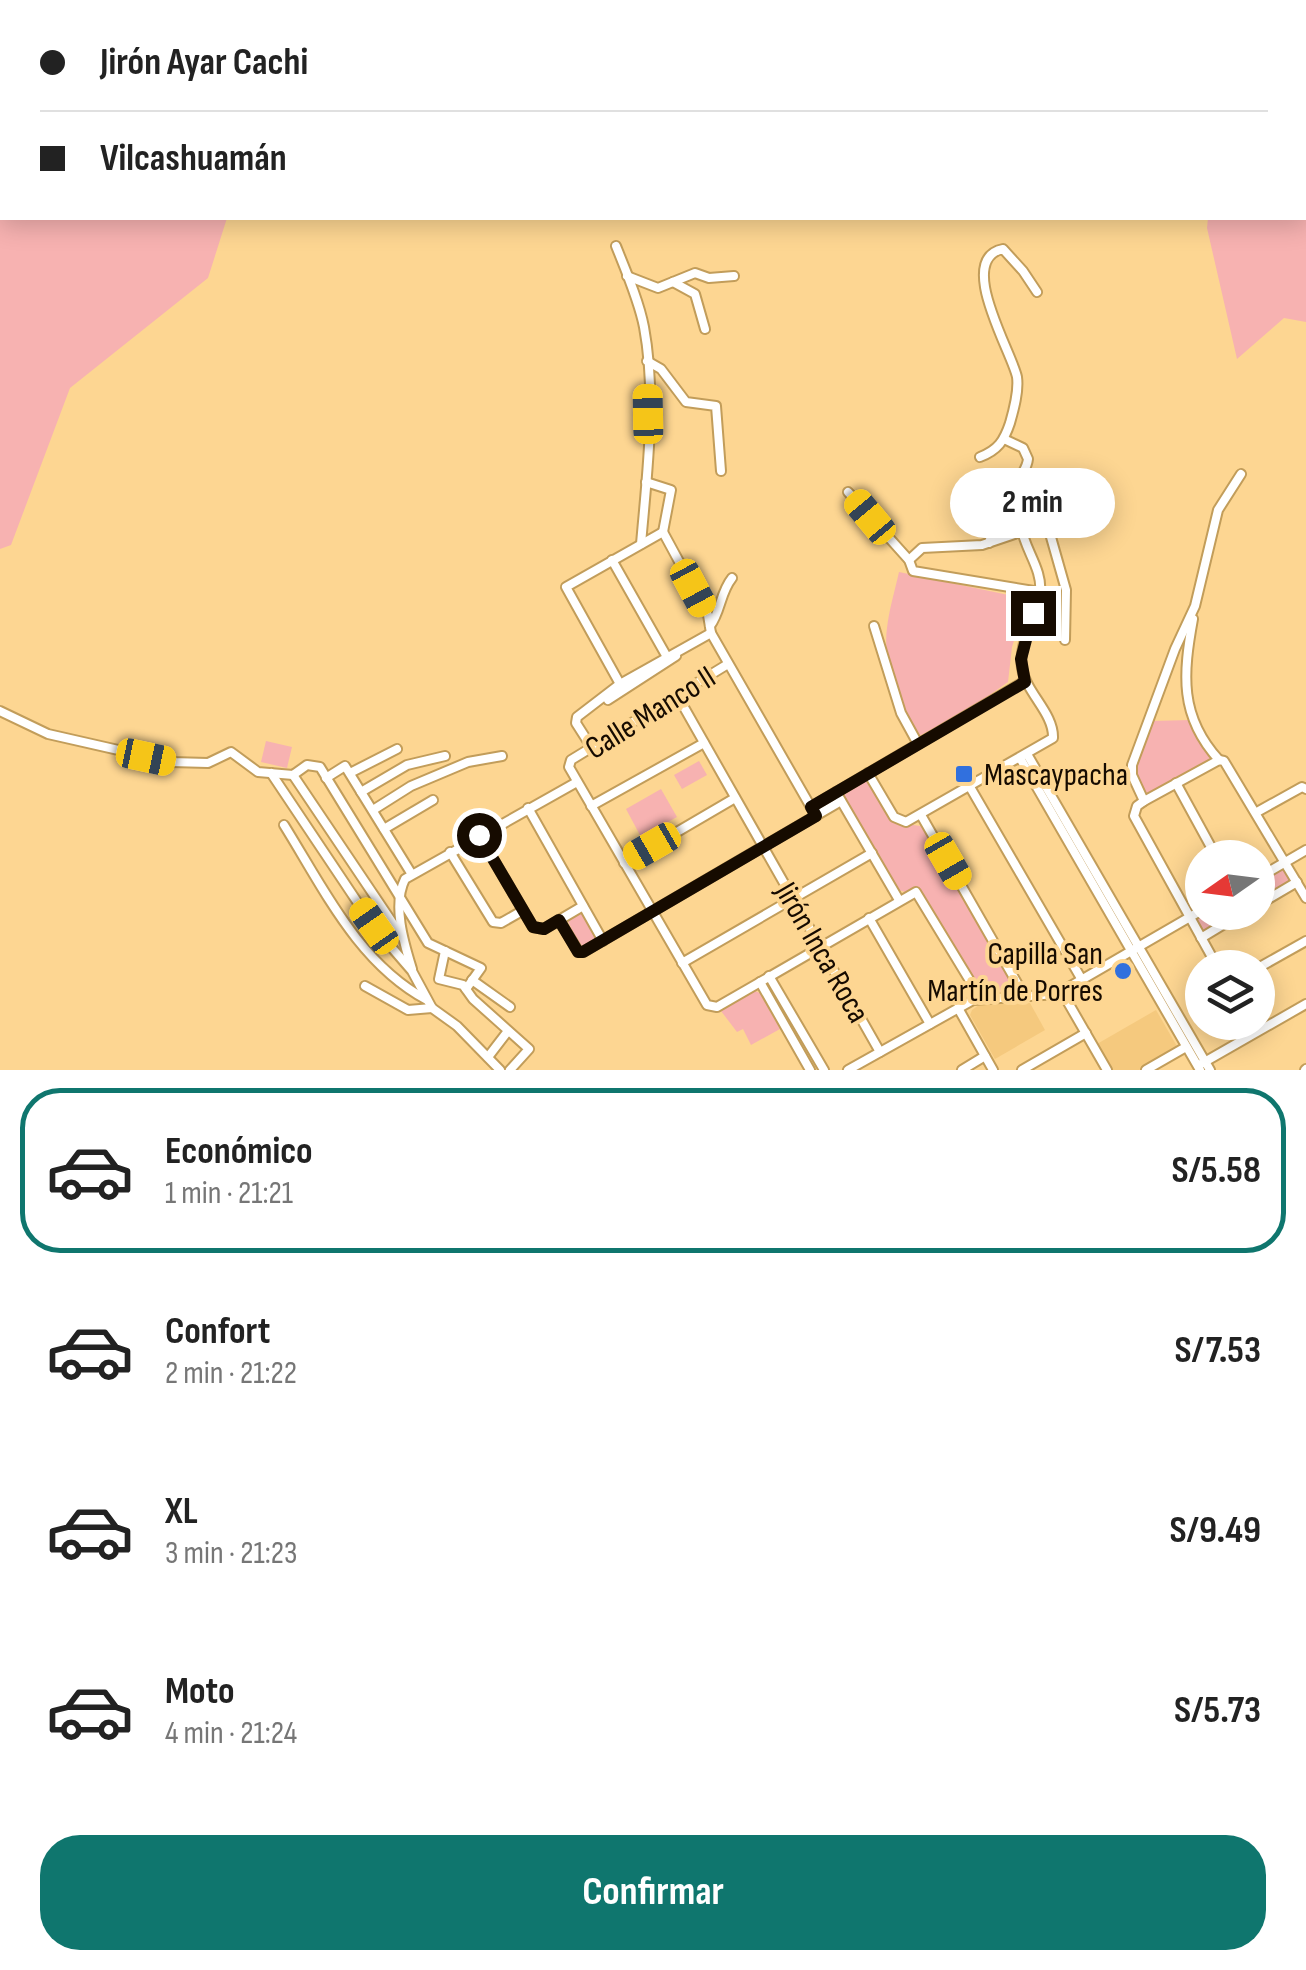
<!DOCTYPE html>
<html lang="es">
<head>
<meta charset="utf-8">
<style>
  :root { --surface:#fff; --page:#f2f2f2; --text:#222; --muted:#767676; --line:#e0e0e0; --accent:#0f766e }
  body { margin:0; font-family:"Sofia Sans Condensed",sans-serif; background:var(--page); color:var(--text); height:100vh; display:flex; flex-direction:column; font-size:38px; white-space:nowrap }
  * { box-sizing:border-box; margin:0 }
  p { font-size:32px; color:var(--muted) }
  .icon { flex:none; width:55px; height:55px; fill:none; stroke:currentColor; stroke-width:2; stroke-linecap:round; stroke-linejoin:round }
  .map { position:relative; height:1070px; overflow:hidden }
  .drawer { display:flex; flex-direction:column; background:var(--surface); flex:1 }
  .drawer>* { flex:none }
  .banner { position:absolute; left:0px; top:0px; width:1308px; height:220px; box-shadow:0 5px 25px #0003; display:grid; align-content:center; height:220px; padding:0 40px; background:var(--surface) }
  .needle { width:65px; rotate:256deg }
  .tools { position:absolute; left:1185px; top:840px; display:grid; gap:20px }
  .tools a { display:grid; place-items:center; width:90px; height:90px; border-radius:50%; background:var(--surface); box-shadow:0 5px 25px #0003; font-size:50px }
  .end { position:absolute; width:45px; height:45px; margin:-22px; border:12px solid #160b00; background:#fff; box-shadow:0 0 0 5px #fff }
  .from { border-radius:50% }
  .bubble { position:absolute; height:70px; border-radius:35px; background:var(--surface); box-shadow:0 5px 25px #0003; font-size:32px; font-weight:700; line-height:70px; text-align:center }
  .car { position:absolute; width:30px; height:60px; margin:-30px -15px; border-radius:12px; box-shadow:0 0 8px 2px #0007; background:linear-gradient(#f5c518 24%,#345 0 40%,#f5c518 0 76%,#345 0 86%,#f5c518 0) }
  .banner b { display:flex; align-items:center; gap:35px; height:95px; font-size:38px }
  .banner b+b { border-top:2px solid var(--line) }
  .banner i { width:25px; height:25px; background:var(--text) }
  ul { padding:18px 0 0; list-style:none }
  li { display:flex; align-items:center; gap:30px; height:165px; margin:0 20px 15px; padding:0 20px; border:5px solid transparent; border-radius:40px }
  li div { flex:1 }
  li b { display:block; font-size:38px }
  li em { font-style:normal; font-weight:700 }
  li.on { border-color:var(--accent) }
  li>.icon { width:90px; height:90px; stroke-width:1.5 }
  .button { display:flex; gap:20px; margin-top:auto; padding:20px 40px }
  .button a { flex:1; height:115px; border-radius:40px; background:var(--accent); color:#fff; font-size:40px; font-weight:700; line-height:115px; text-align:center }
  .map>svg:first-child { display:block }
  .built { fill:#f5c97e }
  .green { fill:#f7b2b1 }
  .lines { fill:none; stroke-linecap:round; stroke-linejoin:round }
  .minor-casing { stroke:#c29d5a; stroke-width:12 }
  .minor { stroke:#fff; stroke-width:8 }
  .route { stroke:#160b00; stroke-width:12 }
  .poi-dot { fill:#3170de; stroke:#fdd692; stroke-width:4 }
  .labels { text-anchor:middle; stroke-width:8; stroke-linejoin:round; paint-order:stroke }
  .street-label { font-size:32px; fill:#160b00; stroke:#fdd692 }
  .poi-label { font-size:32px; fill:#160b00; stroke:#fdd692; text-anchor:start }
</style>
</head>
<body>
<div class="map">
<svg width="1306" height="1070" viewBox="0 0 1306 1070">
  <rect width="100%" height="100%" fill="#fdd692"/>
  <g class="built">
    <path d="M 1030,1003 L 1045,1030 L 995,1059 L 970,1015 L 972,1010 L 979,1005 Z"/>
    <path d="M 1156,1010 L 1178,1048 L 1139,1070 L 1112,1070 L 1097,1044 Z"/>
  </g>
  <g class="green">
    <path d="M 0,0 L 298,2 L 2,2 L 2,218 L 227,218 L 208,278 L 70,388 L 11,545 L 0,549 Z"/>
    <path d="M 1222,0 L 1306,0 L 1306,322 L 1284,318 L 1237,359 L 1207,228 L 1208,218 L 1305,218 L 1305,2 Z"/>
    <path d="M 899,572 L 1027,599 L 1012,647 L 1008,682 L 967,711 L 917,737 C 900,707 882,663 887,628 C 889,610 895,590 899,572 Z"/>
    <path d="M 1191,720 L 1211,760 L 1145,798 L 1134,766 L 1151,721 Z"/>
    <path d="M 266,741 L 292,747 L 287,768 L 261,762 Z"/>
    <path d="M 699,761 L 707,775 L 682,789 L 674,775 Z"/>
    <path d="M 868,780 L 893,822 L 927,827 L 1017,989 L 1015,994 L 993,995 L 978,988 L 919,887 L 905,892 L 899,890 L 844,795 Z"/>
    <path d="M 661,789 L 677,817 L 641,837 L 626,809 Z"/>
    <path d="M 1284,865 L 1293,881 L 1258,902 L 1258,880 Z"/>
    <path d="M 581,913 L 596,939 L 580,948 L 568,921 Z"/>
    <path d="M 1203,913 L 1240,913 L 1202,934 L 1193,918 Z"/>
    <path d="M 755,991 L 760,993 L 780,1029 L 751,1045 L 743,1029 L 737,1032 L 721,1011 Z"/>
  </g>
  <g class="lines">
    <defs>
      <g id="minor">
        <path d="M 116,0 L 117,0"/>
        <path d="M 238,2 L 239,0"/>
        <path d="M 616,246 C 626,271 639,301 644,327 C 657,397 647,474 641,544"/>
        <path d="M 627,276 L 658,288 L 695,273 L 709,278 L 734,276"/>
        <path d="M 673,282 L 695,294 L 705,329"/>
        <path d="M 647,361 L 661,369 L 686,402 L 716,406 L 721,471"/>
        <path d="M 980,457 C 998,450 1004,441 1010,423 C 1014,409 1019,391 1017,377 C 1012,352 955,259 1003,249 L 1023,271 L 1037,292"/>
        <path d="M 646,482 L 671,490 L 663,532"/>
        <path d="M 848,492 L 909,560 L 913,571 L 1040,592"/>
        <path d="M 1041,499 L 1047,523"/>
        <path d="M 969,507 L 994,517"/>
        <path d="M 663,532 L 708,615 L 711,633 L 816,816"/>
        <path d="M 989,543 L 1001,500 L 1018,498"/>
        <path d="M 612,560 L 667,657"/>
        <path d="M 909,560 L 922,548 L 982,545 L 1047,523 L 1066,590 L 1065,640"/>
        <path d="M 1193,619 C 1183,674 1179,716 1219,760"/>
        <path d="M 710,626 C 721,611 720,593 732,578"/>
        <path d="M 874,626 L 901,713 L 918,744"/>
        <path d="M 728,664 L 571,760 L 569,767 L 707,1005 L 717,1007 L 916,892 L 981,999"/>
        <path d="M 620,684 L 566,587 L 663,532"/>
        <path d="M 677,695 L 880,1052"/>
        <path d="M 608,700 L 676,656"/>
        <path d="M 0,711 L 48,734 L 171,762 L 208,763 L 231,752 L 258,772 L 293,775 L 307,765 L 320,767 L 428,943 L 481,968 L 466,989"/>
        <path d="M 592,748 L 576,723 L 577,717 L 620,684 L 711,633"/>
        <path d="M 1027,754 L 1210,1070"/>
        <path d="M 1020,758 L 1200,1070"/>
        <path d="M 271,773 L 374,927 L 412,971 L 432,1008 L 457,1026 L 500,1070"/>
        <path d="M 350,773 L 397,749"/>
        <path d="M 868,773 L 894,817 L 906,822 L 1053,738 C 1054,713 1026,693 1022,668 C 1018,641 1037,618 1040,593 C 1043,569 1024,549 1021,526 C 1019,513 1015,492 1019,480 C 1023,471 1027,468 1028,459 L 1023,448 L 1004,439"/>
        <path d="M 293,775 L 402,937"/>
        <path d="M 326,778 L 345,766 L 411,873"/>
        <path d="M 1176,783 L 1217,858"/>
        <path d="M 970,787 L 1082,980"/>
        <path d="M 361,792 L 407,765 L 445,756"/>
        <path d="M 836,792 L 899,900"/>
        <path d="M 1144,801 L 1132,775 L 1132,765 L 1175,649 L 1195,606 L 1218,510 L 1241,474"/>
        <path d="M 591,806 L 704,743"/>
        <path d="M 811,807 L 1025,681"/>
        <path d="M 528,808 L 603,941"/>
        <path d="M 373,810 L 411,786 L 468,762 L 502,756"/>
        <path d="M 1257,812 L 1302,787 L 1306,789"/>
        <path d="M 921,815 L 1025,997"/>
        <path d="M 284,825 C 324,889 358,963 427,1000"/>
        <path d="M 384,829 L 433,800"/>
        <path d="M 479,835 L 533,927 L 544,929 L 583,906"/>
        <path d="M 450,852 L 493,922 L 501,923 L 522,911"/>
        <path d="M 624,863 L 735,798"/>
        <path d="M 1258,878 L 1306,850"/>
        <path d="M 1258,905 L 1297,882"/>
        <path d="M 869,918 L 930,1024"/>
        <path d="M 559,920 L 578,951 L 583,952 L 841,801"/>
        <path d="M 1201,938 L 1244,912"/>
        <path d="M 445,951 L 439,979 L 463,985 L 473,999 L 529,1049 L 510,1070"/>
        <path d="M 682,963 L 872,853"/>
        <path d="M 1218,968 L 1134,816 L 1137,806 L 1144,801 L 1219,760 L 1224,761 L 1306,898"/>
        <path d="M 1258,968 L 1306,941"/>
        <path d="M 412,969 C 404,943 392,905 405,879 L 577,782"/>
        <path d="M 769,976 L 824,1070"/>
        <path d="M 472,980 L 510,1007"/>
        <path d="M 760,982 L 810,1070"/>
        <path d="M 365,986 L 408,1010 L 432,1008"/>
        <path d="M 1062,992 L 1107,1070"/>
        <path d="M 958,1008 L 993,1070"/>
        <path d="M 488,1057 L 508,1031"/>
        <path d="M 1201,1064 L 1306,1004"/>
        <path d="M 848,1070 L 973,1000 L 1057,994 L 1202,910"/>
        <path d="M 962,1070 L 985,1056"/>
        <path d="M 1022,1070 L 1086,1033"/>
        <path d="M 1146,1070 L 1186,1047"/>
        <path d="M 1305,1070 L 1306,1069"/>
      </g>
    </defs>
    <use href="#minor" class="minor-casing"/>
    <use href="#minor" class="minor"/>
  </g>
  <g class="lines">
    <path class="route" d="M 479,835 L 533,927 L 544,929 L 559,920 L 578,952 L 583,952 L 816,816 L 811,807 L 1025,682 L 1021,659 L 1033,613"/>
  </g>
  <g class="poi-dot">
    <rect x="954" y="764" width="20" height="20" rx="5"/>
    <circle cx="1123" cy="971" r="10"/>
  </g>
  <g class="labels">
    <g class="street-label">
      <text transform="translate(650 712) rotate(-32)" y="11">Calle Manco II</text>
      <text transform="translate(823 952) rotate(60)" y="11">Jirón Inca Roca</text>
    </g>
    <g class="poi-label">
      <text x="984" y="785">Mascaypacha</text>
      <text x="1103" y="964" text-anchor="end">Capilla San<tspan x="1103" dy="37">Martín de Porres</tspan></text>
    </g>
  </g>
</svg>
<div class="tools">
<a><svg class="needle" viewBox="-14 -14 28 28"><path d="M0-13l5 13h-10z" fill="#e53935"/><path d="M0 13l5-13h-10z" fill="#767676"/></svg></a>
<a><svg class="icon" aria-label="layers" viewBox="0 0 24 24"><path d="M12 4l9 5-9 5-9-5zM3 14l9 5 9-5"/></svg></a>
</div>
<i class="end from" style="left:479px;top:835px"></i>
<i class="end" style="left:1033px;top:613px"></i>
<div class="bubble" style="left:950px;top:468px;width:165px">2 min</div>
<i class="car" style="left:648px;top:414px;rotate:359deg"></i>
<i class="car" style="left:870px;top:517px;rotate:320deg"></i>
<i class="car" style="left:693px;top:588px;rotate:152deg"></i>
<i class="car" style="left:146px;top:757px;rotate:102deg"></i>
<i class="car" style="left:652px;top:846px;rotate:240deg"></i>
<i class="car" style="left:948px;top:861px;rotate:150deg"></i>
<i class="car" style="left:374px;top:926px;rotate:325deg"></i>
<div class="banner">
<b><i class="from"></i>Jirón Ayar Cachi</b>
<b><i></i>Vilcashuamán</b>
</div>
</div>
<section class="drawer">
<ul>
<li class="on"><svg class="icon" aria-label="car" viewBox="0 0 24 24"><path d="M5 17H2v-5l4-1 3-4h7l3 4 3 1v5h-3M9 17h6M6 11h13"/><circle cx="7" cy="17" r="2"/><circle cx="17" cy="17" r="2"/></svg><div><b>Económico</b><p>1 min · 21:21</p></div><em>S/5.58</em></li>
<li><svg class="icon" aria-label="car" viewBox="0 0 24 24"><path d="M5 17H2v-5l4-1 3-4h7l3 4 3 1v5h-3M9 17h6M6 11h13"/><circle cx="7" cy="17" r="2"/><circle cx="17" cy="17" r="2"/></svg><div><b>Confort</b><p>2 min · 21:22</p></div><em>S/7.53</em></li>
<li><svg class="icon" aria-label="car" viewBox="0 0 24 24"><path d="M5 17H2v-5l4-1 3-4h7l3 4 3 1v5h-3M9 17h6M6 11h13"/><circle cx="7" cy="17" r="2"/><circle cx="17" cy="17" r="2"/></svg><div><b>XL</b><p>3 min · 21:23</p></div><em>S/9.49</em></li>
<li><svg class="icon" aria-label="car" viewBox="0 0 24 24"><path d="M5 17H2v-5l4-1 3-4h7l3 4 3 1v5h-3M9 17h6M6 11h13"/><circle cx="7" cy="17" r="2"/><circle cx="17" cy="17" r="2"/></svg><div><b>Moto</b><p>4 min · 21:24</p></div><em>S/5.73</em></li>
</ul>
<div class="button"><a>Confirmar</a></div>
</section>
</body>
</html>
